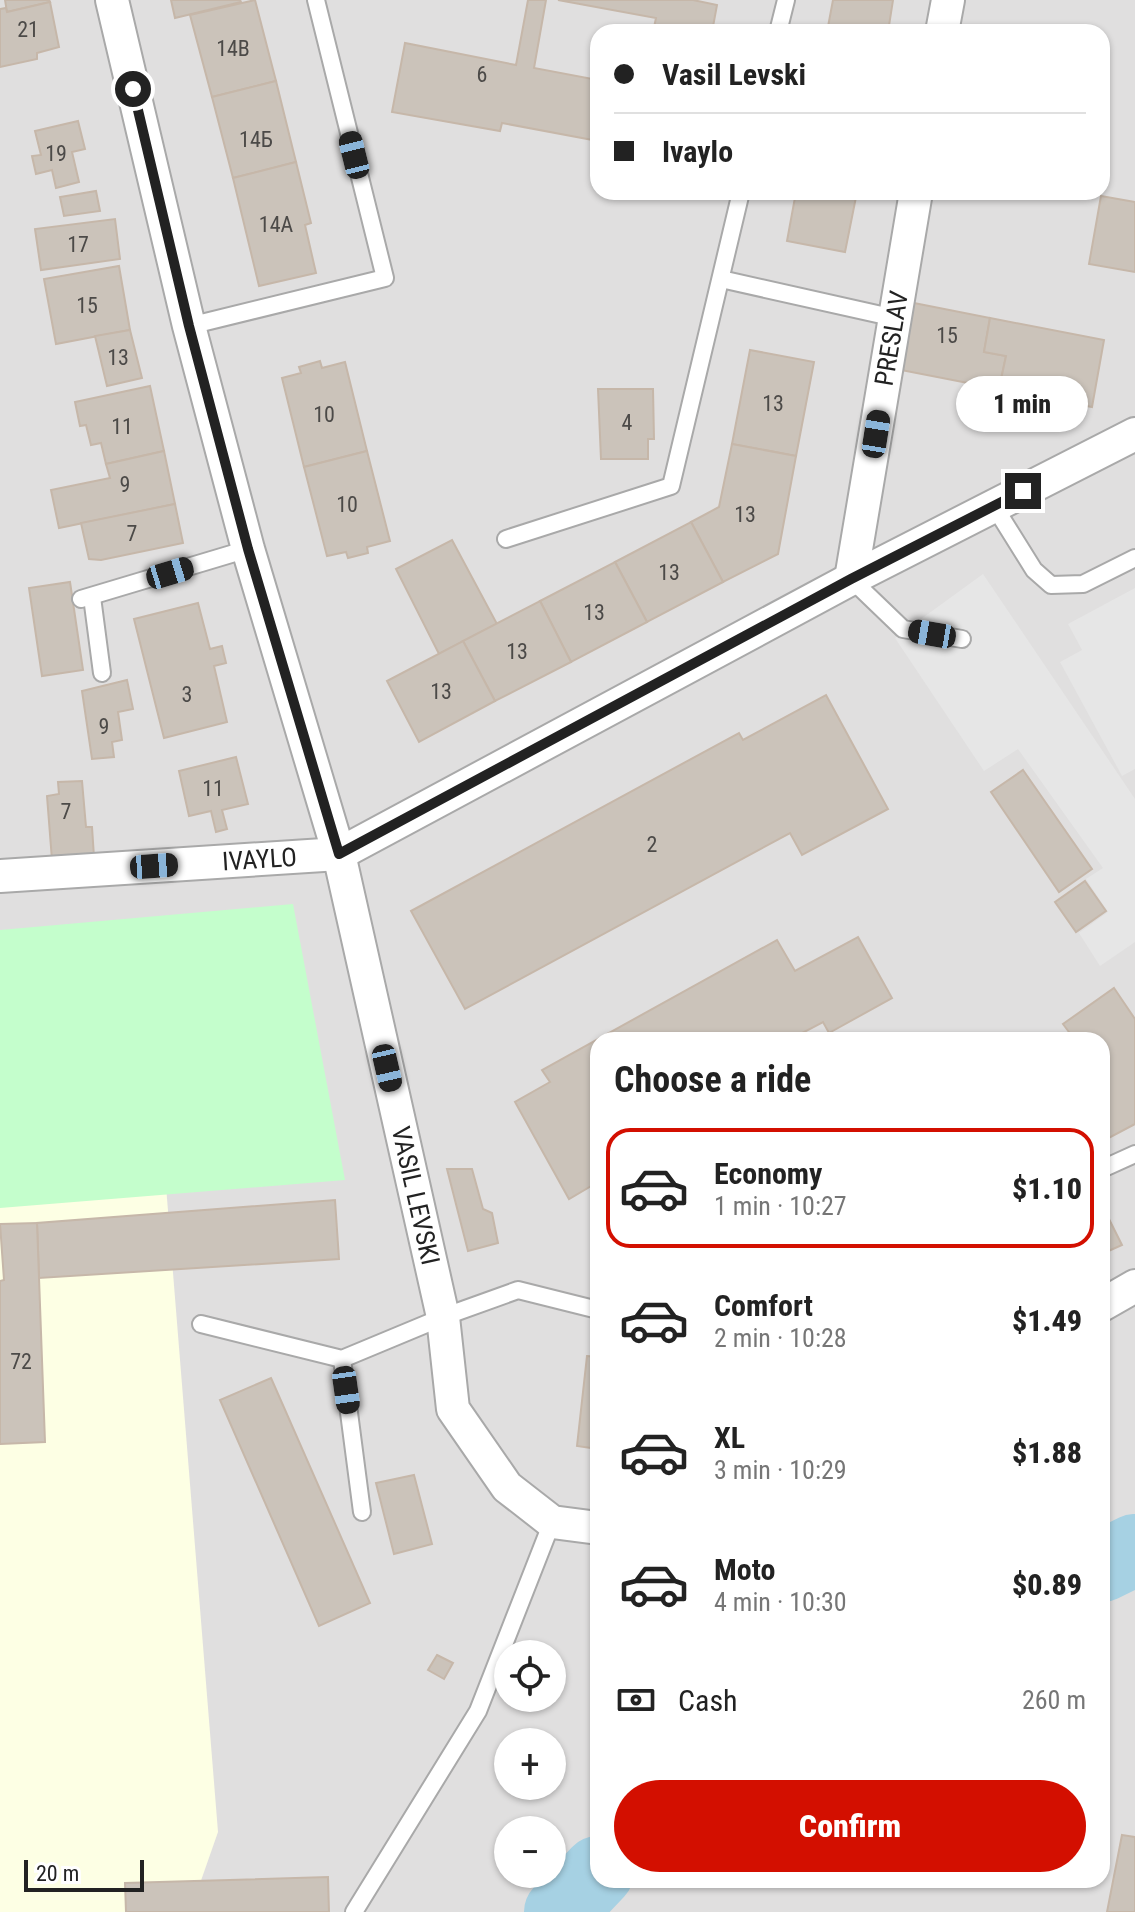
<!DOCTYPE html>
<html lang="en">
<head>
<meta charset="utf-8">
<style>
  :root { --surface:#fff; --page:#f2f2f2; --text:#222; --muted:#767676; --line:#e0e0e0; --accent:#d30f00 }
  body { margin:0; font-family:"Roboto Condensed",sans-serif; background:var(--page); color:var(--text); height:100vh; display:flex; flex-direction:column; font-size:30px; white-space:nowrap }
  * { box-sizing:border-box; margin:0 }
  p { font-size:26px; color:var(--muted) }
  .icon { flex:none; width:44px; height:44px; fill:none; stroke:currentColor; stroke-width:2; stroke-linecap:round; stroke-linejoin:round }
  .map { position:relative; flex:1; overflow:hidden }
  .side { position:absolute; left:590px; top:1032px; width:520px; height:856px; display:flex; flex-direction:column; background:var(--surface); border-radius:24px; box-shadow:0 2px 6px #0004 }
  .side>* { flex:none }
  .banner { position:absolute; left:590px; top:24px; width:520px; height:176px; border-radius:24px; box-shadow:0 2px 6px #0004; display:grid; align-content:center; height:176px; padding:0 24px; background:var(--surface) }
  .controls { position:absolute; left:494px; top:1640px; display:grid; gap:16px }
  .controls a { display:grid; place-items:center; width:72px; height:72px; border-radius:50%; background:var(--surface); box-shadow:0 2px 6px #0004; font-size:40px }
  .scale { position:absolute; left:24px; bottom:20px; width:120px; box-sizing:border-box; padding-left:8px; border:4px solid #222; border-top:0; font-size:22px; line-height:28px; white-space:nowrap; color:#222; -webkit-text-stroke:6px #fff; paint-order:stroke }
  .end { position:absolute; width:36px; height:36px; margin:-18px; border:10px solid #222; background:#fff; box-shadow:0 0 0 4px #fff }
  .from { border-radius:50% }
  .bubble { position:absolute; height:56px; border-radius:28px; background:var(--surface); box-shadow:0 2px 6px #0004; font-size:26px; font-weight:800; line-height:56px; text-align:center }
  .car { position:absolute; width:24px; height:48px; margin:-24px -12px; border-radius:10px; box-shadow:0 0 6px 2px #0007; background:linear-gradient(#222 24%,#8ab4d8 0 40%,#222 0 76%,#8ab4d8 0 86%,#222 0) }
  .banner b { display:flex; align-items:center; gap:28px; height:76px; font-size:30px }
  .banner b+b { border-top:2px solid var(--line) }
  .banner i { width:20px; height:20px; background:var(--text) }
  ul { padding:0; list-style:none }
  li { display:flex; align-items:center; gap:24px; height:120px; margin:0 16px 12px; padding:0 8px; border:4px solid transparent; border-radius:24px }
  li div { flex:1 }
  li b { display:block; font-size:30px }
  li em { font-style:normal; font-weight:800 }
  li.active { border-color:var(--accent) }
  li>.icon { width:72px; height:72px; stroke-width:1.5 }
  h2 { padding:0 24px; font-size:36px; line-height:96px }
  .pay { display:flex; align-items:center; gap:20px; height:88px; padding:0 24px; font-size:30px }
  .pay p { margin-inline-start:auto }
  .cta { display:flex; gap:16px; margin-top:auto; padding:16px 24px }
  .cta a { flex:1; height:92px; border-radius:48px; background:var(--accent); color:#fff; font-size:32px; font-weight:800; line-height:92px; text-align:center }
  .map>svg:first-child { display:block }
  .residential { fill:#e0dfdf; fill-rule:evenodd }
  .education { fill:#fdffe4 }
  .park { fill:#c4fecc }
  .parking { fill:#e6e6e6 }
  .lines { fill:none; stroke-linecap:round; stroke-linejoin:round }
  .river { stroke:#a6d1e3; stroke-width:72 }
  .building { fill:#cbc3ba; stroke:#c6b7a9; stroke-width:2 }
  .service-casing { stroke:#a9a9a9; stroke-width:20 }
  .minor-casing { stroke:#a9a9a9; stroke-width:36 }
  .service { stroke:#fff; stroke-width:16 }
  .minor { stroke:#fff; stroke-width:32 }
  .route { stroke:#222; stroke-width:10 }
  .labels { text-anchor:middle; stroke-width:6; stroke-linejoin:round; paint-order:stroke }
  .number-label { font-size:22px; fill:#4c4a48 }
  .street-label { font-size:26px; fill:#222; stroke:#fff }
</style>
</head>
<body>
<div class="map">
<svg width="1135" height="1912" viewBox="0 0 1135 1912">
  <rect width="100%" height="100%" fill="#f2f0e8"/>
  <path class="residential" d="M 0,0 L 1135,0 L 1135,1912 L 0,1912 ZM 598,32 L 1102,32 L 1102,192 L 598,192 ZM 598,1040 L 1102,1040 L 1102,1880 L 598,1880 ZM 508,1654 L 552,1654 L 552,1698 L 508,1698 ZM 508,1742 L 552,1742 L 552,1786 L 508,1786 ZM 508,1830 L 552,1830 L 552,1874 L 508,1874 Z"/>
  <path class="education" d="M 166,1186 L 218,1832 L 190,1912 L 0,1912 L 0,1204 Z"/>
  <path class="park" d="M 293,904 L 345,1180 L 0,1208 L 0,930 Z"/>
  <g class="parking">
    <path d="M 983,574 L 1135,799 L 1135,942 L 1100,966 L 1079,933 L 1108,912 L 1086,879 L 1103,868 L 1018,749 L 984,771 L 895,638 Z"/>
    <path d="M 1135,588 L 1135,769 L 1122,776 L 1060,662 L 1082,650 L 1068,624 Z"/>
  </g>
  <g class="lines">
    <g class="river">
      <path d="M 1102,1566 L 1135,1550"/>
      <path d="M 560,1912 L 598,1872"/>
    </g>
  </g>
  <g class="building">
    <path d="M 5,0 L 49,0 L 50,2 L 7,12 Z"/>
    <path d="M 171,0 L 240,0 L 241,2 L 175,18 Z"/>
    <path d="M 255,0 L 276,81 L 212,97 L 190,15 Z"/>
    <path d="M 528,0 L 546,0 L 534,68 L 598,80 L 598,141 L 502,123 L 500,131 L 392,112 L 405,43 L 516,65 Z"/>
    <path d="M 558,0 L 693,0 L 717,5 L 712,32 L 653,32 L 656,18 Z"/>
    <path d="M 833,0 L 893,0 L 888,32 L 827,32 Z"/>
    <path d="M 50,2 L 59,47 L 37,53 L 37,59 L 0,67 L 0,9 L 6,8 L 7,12 Z"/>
    <path d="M 276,81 L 296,162 L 233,178 L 212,97 Z"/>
    <path d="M 78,121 L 85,149 L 72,152 L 79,182 L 56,188 L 52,170 L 36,174 L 32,156 L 41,155 L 35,131 Z"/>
    <path d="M 296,162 L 311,223 L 305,225 L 316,273 L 259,286 L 233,178 Z"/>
    <path d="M 96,191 L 100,211 L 64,216 L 60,197 Z"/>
    <path d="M 796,192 L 857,192 L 845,252 L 787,241 Z"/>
    <path d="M 1101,196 L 1135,202 L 1135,272 L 1089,264 Z"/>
    <path d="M 115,219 L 120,259 L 41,270 L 35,229 Z"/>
    <path d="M 119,266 L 130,330 L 56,344 L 44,279 Z"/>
    <path d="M 914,303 L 990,318 L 984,352 L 1006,356 L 999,389 L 901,370 Z"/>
    <path d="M 990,318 L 1104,340 L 1092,407 L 999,389 L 1006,356 L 984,352 Z"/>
    <path d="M 130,330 L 142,378 L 107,386 L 95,336 Z"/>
    <path d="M 750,350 L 814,362 L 796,456 L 732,444 Z"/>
    <path d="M 320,361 L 322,368 L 345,362 L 367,451 L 304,467 L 282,378 L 301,373 L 299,367 Z"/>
    <path d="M 150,386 L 164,451 L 106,464 L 101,443 L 91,445 L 86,425 L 80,426 L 75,402 Z"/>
    <path d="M 598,389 L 653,389 L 654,439 L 648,439 L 648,459 L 601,459 Z"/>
    <path d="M 732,444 L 796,456 L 778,554 L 723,582 L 691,522 L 719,507 Z"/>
    <path d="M 164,451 L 175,504 L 59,528 L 51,490 L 110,478 L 106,464 Z"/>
    <path d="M 367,451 L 390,541 L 367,547 L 368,553 L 348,558 L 346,552 L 327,556 L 304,467 Z"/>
    <path d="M 175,504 L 183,543 L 101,560 L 89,559 L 81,523 Z"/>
    <path d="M 691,522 L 723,582 L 647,622 L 615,562 Z"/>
    <path d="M 452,540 L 497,624 L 439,654 L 396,569 Z"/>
    <path d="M 615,562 L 647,622 L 571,662 L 540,601 Z"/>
    <path d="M 70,582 L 83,670 L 42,676 L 29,588 Z"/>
    <path d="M 540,601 L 571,662 L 495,701 L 463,641 Z"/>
    <path d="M 198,603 L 210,649 L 222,646 L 226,663 L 214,666 L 227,722 L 164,738 L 134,619 Z"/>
    <path d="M 463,641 L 495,701 L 419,742 L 387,681 Z"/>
    <path d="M 127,680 L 133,709 L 118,712 L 122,740 L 112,742 L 114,757 L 92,759 L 82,691 Z"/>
    <path d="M 826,695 L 888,809 L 802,855 L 790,833 L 465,1009 L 411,911 L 739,733 L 743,740 Z"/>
    <path d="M 236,757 L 248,804 L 222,810 L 227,829 L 216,832 L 211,811 L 189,816 L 179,771 Z"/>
    <path d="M 1023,770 L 1092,869 L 1059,892 L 991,792 Z"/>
    <path d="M 82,781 L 86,827 L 92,827 L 94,857 L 52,860 L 47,796 L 59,794 L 58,782 Z"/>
    <path d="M 1085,881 L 1106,911 L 1076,932 L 1055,902 Z"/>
    <path d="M 858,937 L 892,998 L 829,1033 L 823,1022 L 789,1040 L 598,1040 L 598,1182 L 569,1199 L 515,1102 L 550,1082 L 542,1070 L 777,940 L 795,971 Z"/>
    <path d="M 1114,988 L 1135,1019 L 1135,1124 L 1105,1140 L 1102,1135 L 1102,1040 L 1075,1040 L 1063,1024 Z"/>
    <path d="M 447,1169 L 472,1169 L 483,1209 L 492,1213 L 498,1243 L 468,1251 Z"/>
    <path d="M 335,1200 L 339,1259 L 39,1278 L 37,1223 Z"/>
    <path d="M 1102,1205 L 1122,1245 L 1102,1254 Z"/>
    <path d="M 37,1223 L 45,1442 L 0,1444 L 0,1281 L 4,1280 L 0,1224 Z"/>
    <path d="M 587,1356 L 598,1357 L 598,1449 L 577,1446 Z"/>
    <path d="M 271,1378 L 370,1603 L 319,1626 L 220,1400 Z"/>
    <path d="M 414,1475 L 432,1544 L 394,1554 L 376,1483 Z"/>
    <path d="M 437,1655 L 453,1663 L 444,1679 L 428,1670 Z"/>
    <path d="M 1122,1835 L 1135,1837 L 1135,1912 L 1107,1912 Z"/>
    <path d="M 328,1877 L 329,1912 L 126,1912 L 125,1883 Z"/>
  </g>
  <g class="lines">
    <defs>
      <g id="service">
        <path d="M 778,32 L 786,0"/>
        <path d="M 721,279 L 895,318"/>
        <path d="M 189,326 L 385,278 L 316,0"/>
        <path d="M 994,506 L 1034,570 L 1051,585 L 1083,584 L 1135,558"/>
        <path d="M 506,539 L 671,486 L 741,192"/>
        <path d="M 851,579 L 903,629 L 962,639"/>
        <path d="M 92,597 L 102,673"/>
        <path d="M 81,599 L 248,549"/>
        <path d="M 1102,1169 L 1135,1154"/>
        <path d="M 201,1324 L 342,1359 L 443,1317 L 518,1290 L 598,1310"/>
        <path d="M 342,1359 L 362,1512"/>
        <path d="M 354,1912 L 478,1711 L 552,1522"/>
      </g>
      <g id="minor">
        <path id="s1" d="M 112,0 L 189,326 L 248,549 L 339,854 L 443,1317 L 453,1409 L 507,1487 L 552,1522 L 598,1528"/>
        <path d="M 942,32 L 948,0"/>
        <path id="s2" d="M 851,579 L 916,192"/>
        <path id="s3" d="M 0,876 L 339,854 L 851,579 L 1135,434"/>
        <path d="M 1102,1305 L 1135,1286"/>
      </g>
    </defs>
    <use href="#service" class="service-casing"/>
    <use href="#minor" class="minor-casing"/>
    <use href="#service" class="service"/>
    <use href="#minor" class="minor"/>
  </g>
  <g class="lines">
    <path class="route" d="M 133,89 L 189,326 L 248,549 L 339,854 L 851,579 L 1023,491"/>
  </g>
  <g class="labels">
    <g class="number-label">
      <text x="28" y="37">21</text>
      <text x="233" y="56">14В</text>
      <text x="482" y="82">6</text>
      <text x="256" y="147">14Б</text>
      <text x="56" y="161">19</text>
      <text x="276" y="232">14А</text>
      <text x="78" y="252">17</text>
      <text x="87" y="313">15</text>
      <text x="947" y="343">15</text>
      <text x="118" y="365">13</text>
      <text x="773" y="411">13</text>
      <text x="324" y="422">10</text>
      <text x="627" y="430">4</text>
      <text x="122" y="434">11</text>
      <text x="125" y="492">9</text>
      <text x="347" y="512">10</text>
      <text x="745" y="522">13</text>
      <text x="132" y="541">7</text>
      <text x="669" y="580">13</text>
      <text x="594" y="620">13</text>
      <text x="517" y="659">13</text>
      <text x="441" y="699">13</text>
      <text x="187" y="702">3</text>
      <text x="104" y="734">9</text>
      <text x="213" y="796">11</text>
      <text x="66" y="819">7</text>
      <text x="652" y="852">2</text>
      <text x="21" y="1369">72</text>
    </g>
    <g class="street-label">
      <text dy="9" stroke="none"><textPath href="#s2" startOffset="244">PRESLAV</textPath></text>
      <text dy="9" stroke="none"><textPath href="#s3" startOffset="260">IVAYLO</textPath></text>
      <text dy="9" stroke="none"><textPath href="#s1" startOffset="1234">VASIL LEVSKI</textPath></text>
    </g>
  </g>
</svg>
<div class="controls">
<a><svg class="icon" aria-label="locate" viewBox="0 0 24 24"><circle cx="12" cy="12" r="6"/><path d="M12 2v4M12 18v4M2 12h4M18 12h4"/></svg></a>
<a>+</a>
<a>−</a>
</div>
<div class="scale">20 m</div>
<i class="end from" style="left:133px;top:89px"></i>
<i class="end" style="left:1023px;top:491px"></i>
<div class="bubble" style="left:956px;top:376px;width:132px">1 min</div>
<i class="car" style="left:354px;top:155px;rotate:346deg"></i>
<i class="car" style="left:876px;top:434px;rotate:9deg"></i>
<i class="car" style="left:170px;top:573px;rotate:73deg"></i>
<i class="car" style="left:932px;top:634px;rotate:280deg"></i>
<i class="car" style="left:154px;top:866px;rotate:86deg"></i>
<i class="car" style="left:387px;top:1068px;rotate:167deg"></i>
<i class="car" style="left:346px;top:1390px;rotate:172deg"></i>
<div class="banner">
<b><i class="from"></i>Vasil Levski</b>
<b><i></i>Ivaylo</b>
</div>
<section class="side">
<h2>Choose a ride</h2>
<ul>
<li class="active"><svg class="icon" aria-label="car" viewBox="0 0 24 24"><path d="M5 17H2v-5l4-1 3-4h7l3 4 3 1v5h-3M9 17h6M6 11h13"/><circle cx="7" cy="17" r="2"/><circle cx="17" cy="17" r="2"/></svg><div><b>Economy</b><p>1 min · 10:27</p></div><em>$1.10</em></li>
<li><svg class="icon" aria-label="car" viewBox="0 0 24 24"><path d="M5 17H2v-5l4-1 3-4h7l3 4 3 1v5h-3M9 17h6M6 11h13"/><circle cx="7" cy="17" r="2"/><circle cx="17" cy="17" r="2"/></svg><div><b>Comfort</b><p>2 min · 10:28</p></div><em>$1.49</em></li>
<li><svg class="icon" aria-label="car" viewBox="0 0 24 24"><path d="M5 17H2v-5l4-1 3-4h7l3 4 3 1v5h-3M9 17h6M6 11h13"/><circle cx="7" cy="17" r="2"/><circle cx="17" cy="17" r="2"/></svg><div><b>XL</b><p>3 min · 10:29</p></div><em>$1.88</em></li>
<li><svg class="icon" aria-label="car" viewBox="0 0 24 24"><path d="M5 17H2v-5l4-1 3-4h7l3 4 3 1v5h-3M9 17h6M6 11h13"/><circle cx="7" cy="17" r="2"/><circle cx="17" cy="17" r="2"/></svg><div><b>Moto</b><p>4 min · 10:30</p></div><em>$0.89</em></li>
</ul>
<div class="pay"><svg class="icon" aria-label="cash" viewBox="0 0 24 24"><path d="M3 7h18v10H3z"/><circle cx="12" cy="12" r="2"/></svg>Cash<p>260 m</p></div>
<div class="cta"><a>Confirm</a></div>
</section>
</div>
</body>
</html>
